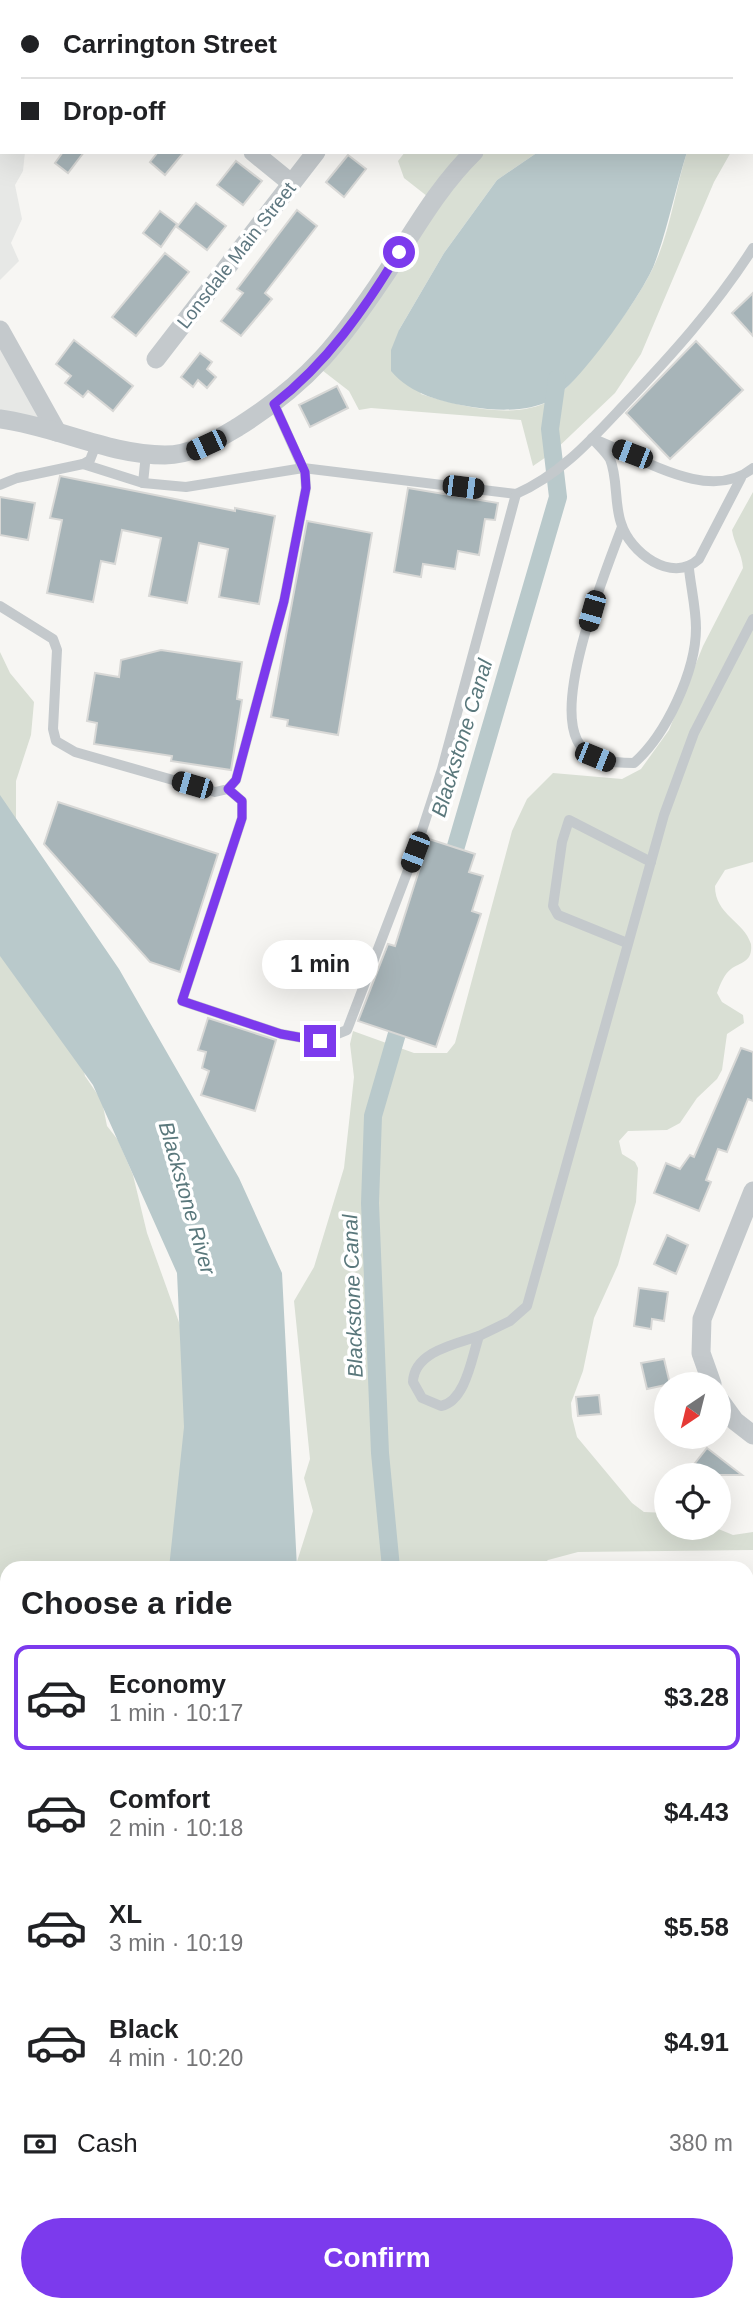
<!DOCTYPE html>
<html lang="en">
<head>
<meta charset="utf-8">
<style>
  :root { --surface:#fff; --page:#f6f6f6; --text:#202124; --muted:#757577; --line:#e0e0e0; --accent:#7c3aed }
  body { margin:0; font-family:Arial,sans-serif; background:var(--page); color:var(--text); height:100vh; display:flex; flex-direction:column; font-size:26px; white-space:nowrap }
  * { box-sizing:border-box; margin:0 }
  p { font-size:23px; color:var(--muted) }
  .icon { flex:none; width:38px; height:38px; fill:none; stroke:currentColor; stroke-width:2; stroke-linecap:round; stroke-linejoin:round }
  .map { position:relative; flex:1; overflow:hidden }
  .panel { position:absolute; left:0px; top:1561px; width:754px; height:751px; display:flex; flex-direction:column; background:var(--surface); border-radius:21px 21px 0 0; box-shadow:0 7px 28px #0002 }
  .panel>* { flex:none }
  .guide { position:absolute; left:0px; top:0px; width:754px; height:154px; box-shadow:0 7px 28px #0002; display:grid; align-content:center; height:154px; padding:0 21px; background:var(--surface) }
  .needle { width:46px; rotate:215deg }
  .tools { position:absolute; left:654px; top:1372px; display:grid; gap:14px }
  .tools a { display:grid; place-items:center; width:77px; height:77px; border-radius:50%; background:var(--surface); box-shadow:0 7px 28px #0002; font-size:35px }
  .end { position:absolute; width:32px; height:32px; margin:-16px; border:9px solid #7c3aed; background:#fff; box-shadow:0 0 0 4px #fff }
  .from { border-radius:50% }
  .bubble { position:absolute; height:49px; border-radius:24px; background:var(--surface); box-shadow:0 7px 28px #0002; font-size:23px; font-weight:800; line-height:49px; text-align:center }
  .car { position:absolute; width:21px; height:42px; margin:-21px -10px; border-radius:9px; box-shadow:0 0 5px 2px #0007; background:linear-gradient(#222 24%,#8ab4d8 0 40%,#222 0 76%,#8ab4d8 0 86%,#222 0) }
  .guide b { display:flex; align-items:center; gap:24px; height:66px; font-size:26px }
  .guide b+b { border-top:2px solid var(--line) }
  .guide i { width:18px; height:18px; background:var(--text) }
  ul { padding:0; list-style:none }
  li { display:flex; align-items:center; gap:21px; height:105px; margin:0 14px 10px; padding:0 7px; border:4px solid transparent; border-radius:14px }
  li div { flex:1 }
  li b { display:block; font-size:26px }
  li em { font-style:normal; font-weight:800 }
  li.active { border-color:var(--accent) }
  li>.icon { width:63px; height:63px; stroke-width:1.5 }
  h2 { padding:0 21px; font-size:32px; line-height:84px }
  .pay { display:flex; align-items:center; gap:18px; height:77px; padding:0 21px; font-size:26px }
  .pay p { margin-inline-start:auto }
  .action { display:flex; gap:14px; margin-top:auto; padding:14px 21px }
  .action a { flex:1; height:80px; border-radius:42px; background:var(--accent); color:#fff; font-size:28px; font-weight:800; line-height:80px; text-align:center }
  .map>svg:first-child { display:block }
  .built { fill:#e7e8e6 }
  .green { fill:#d9dfd4 }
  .water { fill:#b9c9cb }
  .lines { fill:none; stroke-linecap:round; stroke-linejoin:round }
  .canal { stroke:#b9c9cb; stroke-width:18 }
  .building { fill:#a7b4b8; stroke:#d8d8d6; stroke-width:2 }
  .service { stroke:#c4c9cc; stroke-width:10 }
  .minor { stroke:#c4c9cc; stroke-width:19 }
  .secondary { stroke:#d2d9dc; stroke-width:28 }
  .primary { stroke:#d2d9dc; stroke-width:32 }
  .route { stroke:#7c3aed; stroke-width:9 }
  .labels { text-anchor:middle; stroke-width:7; stroke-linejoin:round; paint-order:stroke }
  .street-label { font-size:19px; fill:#5f7881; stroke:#fff }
  .water-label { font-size:21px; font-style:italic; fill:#5a787c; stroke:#fff }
</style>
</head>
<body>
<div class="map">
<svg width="753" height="2311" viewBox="0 0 753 2311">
  <rect width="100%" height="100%" fill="#f7f6f3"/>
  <g class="built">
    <path d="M 0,104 L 2,152 L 25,152 L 23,171 L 15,185 L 22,219 L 11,243 L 19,261 L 0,280 Z"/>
    <path d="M 0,338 L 51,423 L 0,419 Z"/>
  </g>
  <g class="green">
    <path d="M 405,152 L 538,152 L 497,180 L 444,253 L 399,330 L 421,394 C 459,406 514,421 551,400 C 565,393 578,374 588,362 C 612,333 635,303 652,270 C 670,234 675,190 687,152 L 731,152 L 714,182 L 641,354 L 615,393 L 552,453 L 533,466 L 521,420 L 371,408 L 359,410 L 349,391 L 318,367 L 432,200 L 404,178 L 398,161 Z"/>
    <path d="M 753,492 L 753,862 L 725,870 L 715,886 C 715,915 744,921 751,944 C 753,962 741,962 731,969 C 724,974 720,985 717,993 L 722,1002 L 743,1015 L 744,1023 L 727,1034 L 722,1070 L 717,1079 L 697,1098 L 680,1123 L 667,1130 L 628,1131 L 619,1141 L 622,1154 L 635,1162 L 638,1168 L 636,1202 L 618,1265 L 594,1318 L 583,1371 L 571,1403 L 572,1417 L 577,1437 L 632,1503 L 644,1512 L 667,1513 L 667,1528 L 716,1528 L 733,1535 L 753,1532 L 753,1550 L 578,1552 L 548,1560 L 538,1568 L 295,1568 L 313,1511 L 304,1478 L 310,1459 L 294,1301 L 314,1267 L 344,1168 L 354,1077 L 350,1044 L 353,1031 L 414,1053 L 447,1053 L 455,1043 L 512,831 L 527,799 L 553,773 L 622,779 L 641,769 L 669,730 L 703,646 L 743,568 C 742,553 734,544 732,530 Z"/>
    <path d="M 0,652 L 10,673 L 34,702 L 31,735 L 16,781 L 16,852 L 0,831 Z"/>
    <path d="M 0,945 L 81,1058 L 85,1076 L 102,1101 L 107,1126 L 118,1140 L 133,1175 L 147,1233 L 180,1325 L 188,1360 L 187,1568 L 7,1568 L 7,2305 L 0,2309 Z"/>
    <path d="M 509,2305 L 720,2305 L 724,2311 L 514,2311 Z"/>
  </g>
  <g class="water">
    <path d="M 538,152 L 687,152 C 675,190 668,228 654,265 C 642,295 578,386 551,400 C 529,412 496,411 472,407 C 443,402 411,395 391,371 L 391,350 L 399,330 L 444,253 L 497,180 Z"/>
    <path d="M 0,795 L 119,969 L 239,1178 L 282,1273 L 297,1568 L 169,1568 L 184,1427 L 177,1273 L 93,1085 L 0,956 Z"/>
    <path d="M 7,2294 L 7,2305 L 195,2305 L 188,2311 L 0,2311 L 0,2295 Z"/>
  </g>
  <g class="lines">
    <g class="canal">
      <path d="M 752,90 L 753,90"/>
      <path d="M 449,870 L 558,497 L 550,429 L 557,379"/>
      <path d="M 391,1568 L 380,1453 L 370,1203 L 373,1116 L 403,1013"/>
      <path d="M 587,2305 L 589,2311"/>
    </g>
  </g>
  <g class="building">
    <path d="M 63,152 L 84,152 L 68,173 L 55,163 Z"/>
    <path d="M 158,152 L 184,152 L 165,175 L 150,162 Z"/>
    <path d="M 348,155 L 366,169 L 344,197 L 326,182 Z"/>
    <path d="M 236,161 L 262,181 L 243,205 L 217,185 Z"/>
    <path d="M 196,203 L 226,226 L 207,250 L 177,227 Z"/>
    <path d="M 297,210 L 317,226 L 265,293 L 272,299 L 241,336 L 221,321 L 243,293 L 237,289 Z"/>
    <path d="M 160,211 L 177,224 L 161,247 L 143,233 Z"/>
    <path d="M 165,253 L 189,272 L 136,336 L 112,317 Z"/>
    <path d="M 753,293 L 753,336 L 732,313 Z"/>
    <path d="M 74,340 L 133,386 L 113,411 L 88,391 L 83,397 L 65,383 L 71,376 L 56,364 Z"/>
    <path d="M 696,341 L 743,390 L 670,459 L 626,413 Z"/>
    <path d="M 200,353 L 212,362 L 207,369 L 216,377 L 207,388 L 198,380 L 193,387 L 181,377 Z"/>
    <path d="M 337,386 L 348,408 L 310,427 L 299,405 Z"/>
    <path d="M 60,476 L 235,511 L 235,508 L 275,516 L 259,604 L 219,597 L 228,549 L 199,543 L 187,603 L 149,596 L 161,538 L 122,530 L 115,564 L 101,561 L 93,602 L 47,593 L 62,520 L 50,518 Z"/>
    <path d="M 408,488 L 498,503 L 495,520 L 485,519 L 479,555 L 458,551 L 455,569 L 423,564 L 421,577 L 394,572 Z"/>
    <path d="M 0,497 L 35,503 L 28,540 L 0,535 Z"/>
    <path d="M 307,521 L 372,533 L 338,735 L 287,726 L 288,720 L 271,717 Z"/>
    <path d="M 161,650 L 242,662 L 237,699 L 242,700 L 231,770 L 171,761 L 172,756 L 94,744 L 97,723 L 87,721 L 95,673 L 119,677 L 121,660 Z"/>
    <path d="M 58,802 L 218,854 L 180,972 L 150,962 L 44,844 Z"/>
    <path d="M 429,839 L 475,854 L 469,872 L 483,876 L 472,911 L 481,914 L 436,1047 L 358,1021 L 388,944 L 395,946 Z"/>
    <path d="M 208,1018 L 276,1040 L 255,1111 L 201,1095 L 209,1071 L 202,1068 L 206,1052 L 198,1050 Z"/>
    <path d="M 741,1048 L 753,1052 L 753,1101 L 748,1099 L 727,1152 L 718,1149 L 706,1180 L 711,1182 L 699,1211 L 654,1193 L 666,1163 L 680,1169 L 690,1155 L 694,1157 Z"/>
    <path d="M 667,1235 L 688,1245 L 676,1274 L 654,1264 Z"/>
    <path d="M 639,1288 L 668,1292 L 664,1321 L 652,1319 L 651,1329 L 634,1326 Z"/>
    <path d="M 664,1359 L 670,1384 L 647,1389 L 641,1363 Z"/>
    <path d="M 599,1395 L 601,1414 L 578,1416 L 576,1397 Z"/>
    <path d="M 707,1448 L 742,1475 L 704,1475 L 692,1467 Z"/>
  </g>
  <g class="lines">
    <g class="service">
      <path d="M 592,438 C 597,444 606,452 610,459 C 618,478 614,503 621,523 C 630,553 672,584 699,559 L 741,478"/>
      <path d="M 596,440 C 641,457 709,504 753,468"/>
      <path d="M 83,464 L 143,483 L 186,487 L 303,468 L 516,494 C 560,475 591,440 623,406 C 671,356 716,306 753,248"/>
      <path d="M 143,483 L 146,454"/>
      <path d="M 0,485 L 17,478 L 83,464 L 90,460 L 97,442"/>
      <path d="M 622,527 C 605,573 555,695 577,740 C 587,761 613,763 634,763 C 666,735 696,671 696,628 C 696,609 691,588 689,569"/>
      <path d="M 0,606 L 53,639 L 57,650 L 53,729 L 56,741 L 75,752 L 215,792 L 228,789 L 236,780 L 284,601 L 306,488 L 305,473 L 274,404"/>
      <path d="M 228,789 L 242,801 L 242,818 L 182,1001 L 281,1034 L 320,1041 L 347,1030 L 415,852 L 442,769 L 516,494"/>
      <path d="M 627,943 L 558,915 L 553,906 L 562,842 L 569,820 L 651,862"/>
      <path d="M 479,1336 L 510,1321 L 527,1306 L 664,815 L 694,733 L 753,619"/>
      <path d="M 479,1336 C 472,1356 466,1401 441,1406 L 422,1398 L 413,1382 C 414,1352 455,1344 479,1336 Z"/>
    </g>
    <g class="minor">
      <path d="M 434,2 L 435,0"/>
      <path d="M 253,152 L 291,183"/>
      <path d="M 0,330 L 57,432"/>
      <path d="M 156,359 L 316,152"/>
      <path d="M 0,419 C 55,426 109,455 165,455 C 192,455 216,440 238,427 C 310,382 341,341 387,272 C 414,231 438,187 474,152"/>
      <path d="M 712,1384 L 701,1353 L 702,1319 L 753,1191"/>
      <path d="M 719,1399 L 735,1421 L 753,1435"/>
      <path d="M 747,1650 L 753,1650"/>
      <path d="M 747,1837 L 753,1837"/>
      <path d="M 747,2018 L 753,2038"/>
    </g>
    <g class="secondary">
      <path d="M 677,0 L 686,2"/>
      <path d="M 752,9 L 753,9"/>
    </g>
    <g class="primary">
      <path d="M 69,2 L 71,0"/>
      <path d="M 0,61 L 2,60"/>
    </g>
  </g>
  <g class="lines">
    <path class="route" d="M 320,1041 L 281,1034 L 182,1001 L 242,818 L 242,801 L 228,789 L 236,780 L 284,601 L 306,488 L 305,472 L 274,404 C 326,364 365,309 399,252"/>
  </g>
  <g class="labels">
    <g class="street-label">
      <text transform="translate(236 255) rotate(-52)" y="7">Lonsdale Main Street</text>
    </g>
    <g class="water-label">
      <text transform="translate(462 738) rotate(-73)" y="7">Blackstone Canal</text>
      <text transform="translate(187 1198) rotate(74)" y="7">Blackstone River</text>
      <text transform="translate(353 1296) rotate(-92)" y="7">Blackstone Canal</text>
    </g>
  </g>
</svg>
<div class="tools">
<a><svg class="needle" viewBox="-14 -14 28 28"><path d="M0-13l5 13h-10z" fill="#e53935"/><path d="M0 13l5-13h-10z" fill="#757577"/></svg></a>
<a><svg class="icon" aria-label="locate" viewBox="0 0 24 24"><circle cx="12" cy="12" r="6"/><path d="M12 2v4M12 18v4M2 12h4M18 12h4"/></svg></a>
</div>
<i class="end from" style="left:399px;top:252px"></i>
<i class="end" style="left:320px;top:1041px"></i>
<div class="bubble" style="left:262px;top:940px;width:116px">1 min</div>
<i class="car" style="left:206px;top:445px;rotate:245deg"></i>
<i class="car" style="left:632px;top:454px;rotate:291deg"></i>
<i class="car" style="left:463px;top:487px;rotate:97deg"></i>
<i class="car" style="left:592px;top:611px;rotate:196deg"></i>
<i class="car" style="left:595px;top:757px;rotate:112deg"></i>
<i class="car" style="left:192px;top:785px;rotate:286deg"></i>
<i class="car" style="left:415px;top:852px;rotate:201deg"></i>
<div class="guide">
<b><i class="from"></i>Carrington Street</b>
<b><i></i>Drop-off</b>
</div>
<section class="panel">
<h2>Choose a ride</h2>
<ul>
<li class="active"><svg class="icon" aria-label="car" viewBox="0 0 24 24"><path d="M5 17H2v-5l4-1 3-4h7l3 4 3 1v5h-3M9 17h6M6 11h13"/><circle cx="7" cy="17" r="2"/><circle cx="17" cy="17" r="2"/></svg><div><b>Economy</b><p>1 min · 10:17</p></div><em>$3.28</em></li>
<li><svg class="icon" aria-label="car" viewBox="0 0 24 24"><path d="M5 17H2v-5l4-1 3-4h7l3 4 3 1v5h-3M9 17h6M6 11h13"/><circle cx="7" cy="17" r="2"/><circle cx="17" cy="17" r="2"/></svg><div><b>Comfort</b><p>2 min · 10:18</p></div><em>$4.43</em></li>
<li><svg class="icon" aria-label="car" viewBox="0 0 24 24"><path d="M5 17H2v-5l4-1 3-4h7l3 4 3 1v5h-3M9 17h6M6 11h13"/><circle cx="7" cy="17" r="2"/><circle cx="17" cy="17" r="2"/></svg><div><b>XL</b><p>3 min · 10:19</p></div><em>$5.58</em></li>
<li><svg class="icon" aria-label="car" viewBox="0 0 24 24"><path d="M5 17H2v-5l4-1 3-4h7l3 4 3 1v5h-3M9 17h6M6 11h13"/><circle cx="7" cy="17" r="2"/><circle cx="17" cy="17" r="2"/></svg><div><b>Black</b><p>4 min · 10:20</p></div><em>$4.91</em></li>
</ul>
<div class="pay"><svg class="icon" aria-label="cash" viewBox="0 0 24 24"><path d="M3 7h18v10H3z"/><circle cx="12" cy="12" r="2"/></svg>Cash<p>380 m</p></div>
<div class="action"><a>Confirm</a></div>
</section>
</div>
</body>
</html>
